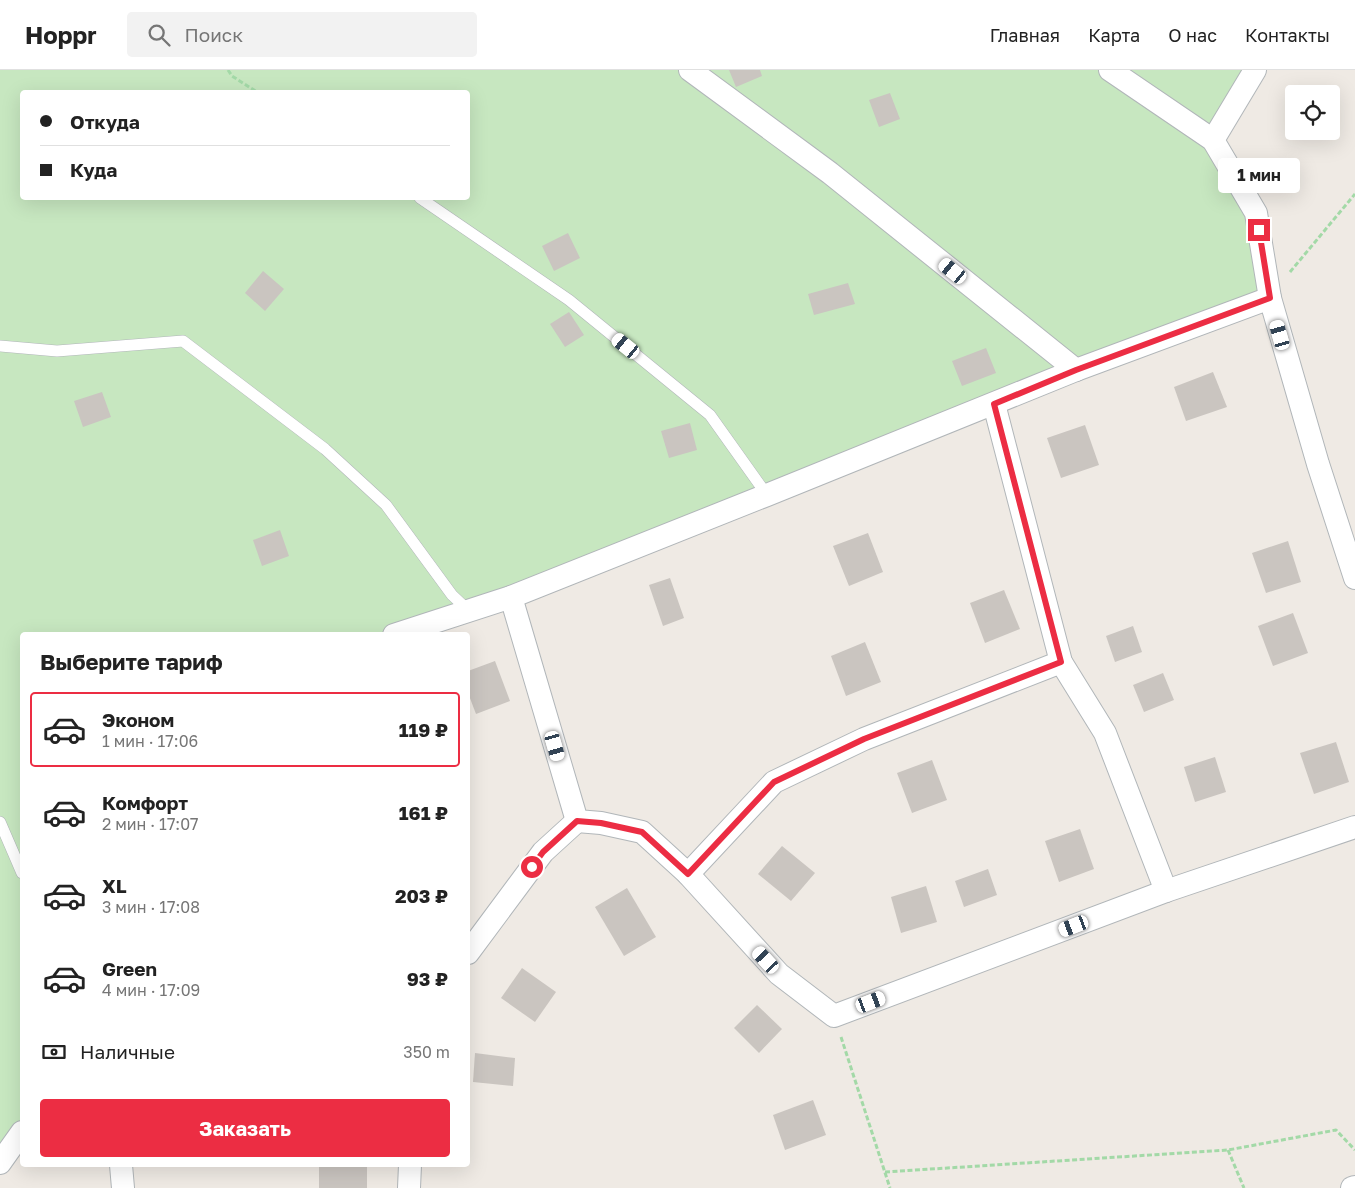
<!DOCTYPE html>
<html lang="ru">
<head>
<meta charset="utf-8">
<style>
  :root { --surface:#fff; --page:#f2f2f2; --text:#222; --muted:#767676; --line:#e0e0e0; --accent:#ec2d43 }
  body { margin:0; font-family:"Golos Text",sans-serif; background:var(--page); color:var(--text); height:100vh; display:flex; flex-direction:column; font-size:19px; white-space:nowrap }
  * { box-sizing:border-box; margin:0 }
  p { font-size:16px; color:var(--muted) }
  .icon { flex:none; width:28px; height:28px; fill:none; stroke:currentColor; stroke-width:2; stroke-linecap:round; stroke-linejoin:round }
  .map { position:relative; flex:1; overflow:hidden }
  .panel { position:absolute; left:20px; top:562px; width:450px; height:535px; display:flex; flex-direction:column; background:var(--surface); border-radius:5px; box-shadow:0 5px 20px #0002 }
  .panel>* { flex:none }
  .top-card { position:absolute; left:20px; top:20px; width:450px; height:110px; border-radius:5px; box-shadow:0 5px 20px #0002; display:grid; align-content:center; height:110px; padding:0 20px; background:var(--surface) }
  .tools { position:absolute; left:1285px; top:15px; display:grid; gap:10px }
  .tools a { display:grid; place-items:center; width:55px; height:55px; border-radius:5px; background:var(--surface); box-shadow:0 5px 20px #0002; font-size:25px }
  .end { position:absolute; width:22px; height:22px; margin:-11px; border:6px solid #ec2d43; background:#fff; box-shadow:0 0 0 2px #fff }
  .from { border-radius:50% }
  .bubble { position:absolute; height:35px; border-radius:5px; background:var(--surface); box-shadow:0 5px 20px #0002; font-size:16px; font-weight:700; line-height:35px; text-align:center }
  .car { position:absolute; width:15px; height:30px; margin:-15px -8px; border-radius:6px; box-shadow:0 0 4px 1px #0007; background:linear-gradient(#fff 24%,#345 0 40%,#fff 0 76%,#345 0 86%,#fff 0) }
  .top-card b { display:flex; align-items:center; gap:18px; height:48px; font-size:19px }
  .top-card b+b { border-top:1px solid var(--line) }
  .top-card i { width:12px; height:12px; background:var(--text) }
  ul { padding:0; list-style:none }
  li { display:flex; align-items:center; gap:15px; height:75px; margin:0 10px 8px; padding:0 10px; border:2px solid transparent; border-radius:5px }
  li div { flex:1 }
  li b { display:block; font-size:19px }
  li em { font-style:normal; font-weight:700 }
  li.selected { border-color:var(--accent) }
  li>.icon { width:45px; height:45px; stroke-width:1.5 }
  h2 { padding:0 20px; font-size:22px; line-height:60px }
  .pay { display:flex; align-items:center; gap:12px; height:55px; padding:0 20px; font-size:19px }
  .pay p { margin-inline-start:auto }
  .primary-button { display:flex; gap:10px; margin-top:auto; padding:10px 20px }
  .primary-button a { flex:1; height:58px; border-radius:5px; background:var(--accent); color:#fff; font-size:20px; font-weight:700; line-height:58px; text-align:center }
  header { display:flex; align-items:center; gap:30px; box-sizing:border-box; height:70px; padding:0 25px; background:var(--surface); border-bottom:1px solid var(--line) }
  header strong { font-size:24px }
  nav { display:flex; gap:28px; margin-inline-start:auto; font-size:18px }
  .search { width:350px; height:45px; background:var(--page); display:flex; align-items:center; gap:12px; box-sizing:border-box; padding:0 18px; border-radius:5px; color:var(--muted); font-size:19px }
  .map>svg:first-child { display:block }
  .green { fill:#c7e7c0; fill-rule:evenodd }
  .building { fill:#cac5c0 }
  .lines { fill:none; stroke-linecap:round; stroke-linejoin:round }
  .service-casing { stroke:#b1b6b9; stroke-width:12 }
  .minor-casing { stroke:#b1b6b9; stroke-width:24 }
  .path { stroke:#a3d9a7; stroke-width:3; stroke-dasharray:5 2.5; stroke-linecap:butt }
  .service { stroke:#fff; stroke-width:11 }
  .minor { stroke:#fff; stroke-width:22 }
  .route { stroke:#ec2d43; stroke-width:6 }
</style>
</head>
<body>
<header>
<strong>Hoppr</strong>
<div class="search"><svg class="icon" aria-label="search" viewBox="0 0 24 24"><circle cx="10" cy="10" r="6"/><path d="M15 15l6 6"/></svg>Поиск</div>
<nav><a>Главная</a><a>Карта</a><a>О нас</a><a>Контакты</a></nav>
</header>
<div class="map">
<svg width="1355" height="1118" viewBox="0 0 1355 1118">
  <rect width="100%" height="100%" fill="#efeae4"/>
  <path class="green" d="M 0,0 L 1263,0 L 1213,70 L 1256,143 L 1270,228 L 394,565 L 22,565 L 22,1062 L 0,1093 ZM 22,22 L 468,22 L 468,128 L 22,128 Z"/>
  <g class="building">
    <path d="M 729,0 L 760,0 L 762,6 L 736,17 Z"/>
    <path d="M 890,23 L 900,49 L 879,57 L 869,30 Z"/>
    <path d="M 568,163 L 580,188 L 554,201 L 542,176 Z"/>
    <path d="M 263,201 L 284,219 L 265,241 L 245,223 Z"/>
    <path d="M 848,213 L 855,234 L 814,245 L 808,224 Z"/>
    <path d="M 569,242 L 584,265 L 565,277 L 550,254 Z"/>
    <path d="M 986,278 L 996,303 L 962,316 L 952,291 Z"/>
    <path d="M 1213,302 L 1227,337 L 1186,351 L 1174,317 Z"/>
    <path d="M 102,322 L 111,347 L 83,357 L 74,331 Z"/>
    <path d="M 690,353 L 697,380 L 669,388 L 661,361 Z"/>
    <path d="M 1085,355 L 1099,395 L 1061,408 L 1047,368 Z"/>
    <path d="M 280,460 L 289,486 L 262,496 L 253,470 Z"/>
    <path d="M 868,463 L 883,502 L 849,516 L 833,476 Z"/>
    <path d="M 1288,471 L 1301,512 L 1266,523 L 1252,483 Z"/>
    <path d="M 670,508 L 684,548 L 663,556 L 649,515 Z"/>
    <path d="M 1004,520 L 1020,559 L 985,573 L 970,533 Z"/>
    <path d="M 1293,543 L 1308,583 L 1273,596 L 1258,556 Z"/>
    <path d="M 1133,556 L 1142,582 L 1115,592 L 1106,566 Z"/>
    <path d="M 865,572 L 881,612 L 846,626 L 831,586 Z"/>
    <path d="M 495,591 L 510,631 L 476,644 L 468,623 L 468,601 Z"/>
    <path d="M 1163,603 L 1174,630 L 1144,642 L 1133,615 Z"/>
    <path d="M 1336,672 L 1349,712 L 1314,724 L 1300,683 Z"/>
    <path d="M 1215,687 L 1226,722 L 1195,732 L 1184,697 Z"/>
    <path d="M 932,690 L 947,730 L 912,743 L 897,703 Z"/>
    <path d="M 1080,759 L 1094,799 L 1059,812 L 1045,771 Z"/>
    <path d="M 782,776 L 815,803 L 791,831 L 758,804 Z"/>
    <path d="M 988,799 L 997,825 L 964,837 L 955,811 Z"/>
    <path d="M 926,816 L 937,852 L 901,863 L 891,827 Z"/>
    <path d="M 627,818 L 656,867 L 624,886 L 595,837 Z"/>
    <path d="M 522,898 L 556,922 L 535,952 L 501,928 Z"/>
    <path d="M 757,935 L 782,959 L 759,983 L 734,958 Z"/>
    <path d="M 475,983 L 515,988 L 513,1016 L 473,1012 Z"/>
    <path d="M 813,1030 L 826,1065 L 785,1080 L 773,1045 Z"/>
    <rect x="319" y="1095" width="48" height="23"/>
  </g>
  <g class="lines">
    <defs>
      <g id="service">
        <path d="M 420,128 L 569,230 L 710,345 L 767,425"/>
        <path d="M 0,276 L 57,281 L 183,271 L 325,379 L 386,435 L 452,525 L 469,541"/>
        <path d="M 0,752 L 22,803"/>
      </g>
      <g id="minor">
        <path d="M 690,0 L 830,103 L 1076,300"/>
        <path d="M 1110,0 L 1213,70 L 1256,143 L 1270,228 L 1318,394 L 1355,508"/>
        <path d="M 1213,70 L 1255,0"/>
        <path d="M 994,334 L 1061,592 L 1105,663 L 1166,821"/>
        <path d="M 511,527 L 577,751 L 601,753 L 642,762 L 688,804 L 779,904 L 834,946 L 1166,821 L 1355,757"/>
        <path d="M 394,565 L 511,527 L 767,425 L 1076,300 L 1270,228"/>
        <path d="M 688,804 L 774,712 L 864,669 L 1061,592"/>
        <path d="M 468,883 L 543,782 L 577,751"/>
        <path d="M 0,1093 L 22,1062"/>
        <path d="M 121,1095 L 123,1118"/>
        <path d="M 409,1118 L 410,1095"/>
        <path d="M 1352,1118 L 1355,1117"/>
      </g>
    </defs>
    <use href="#service" class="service-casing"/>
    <use href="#minor" class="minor-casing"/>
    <g class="path">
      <path d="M 228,0 L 232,6 L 257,22"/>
      <path d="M 1290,202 L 1355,124"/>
      <path d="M 841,967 L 890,1118"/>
      <path d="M 1228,1080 L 1244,1118"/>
      <path d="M 885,1102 L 1228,1080 L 1336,1060 L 1355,1080"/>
    </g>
    <use href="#service" class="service"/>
    <use href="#minor" class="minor"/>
  </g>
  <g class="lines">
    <path class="route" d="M 532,797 L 543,782 L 577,751 L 601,753 L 642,762 L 688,804 L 774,712 L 864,669 L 1061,592 L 994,334 L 1076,300 L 1270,228 L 1259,160"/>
  </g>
</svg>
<div class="tools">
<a><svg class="icon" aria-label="locate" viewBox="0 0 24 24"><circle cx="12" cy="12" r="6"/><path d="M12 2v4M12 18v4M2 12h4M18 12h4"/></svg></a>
</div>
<i class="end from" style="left:532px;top:797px"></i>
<i class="end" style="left:1259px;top:160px"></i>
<div class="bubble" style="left:1218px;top:88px;width:82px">1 мин</div>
<i class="car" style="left:953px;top:201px;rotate:309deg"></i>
<i class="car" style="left:1280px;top:265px;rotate:344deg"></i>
<i class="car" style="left:626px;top:276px;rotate:309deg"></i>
<i class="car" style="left:555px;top:676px;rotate:164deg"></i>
<i class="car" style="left:1074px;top:856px;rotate:249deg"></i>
<i class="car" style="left:766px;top:890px;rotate:317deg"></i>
<i class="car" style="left:871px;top:932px;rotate:69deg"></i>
<div class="top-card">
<b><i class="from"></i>Откуда</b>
<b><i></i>Куда</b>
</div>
<section class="panel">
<h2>Выберите тариф</h2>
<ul>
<li class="selected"><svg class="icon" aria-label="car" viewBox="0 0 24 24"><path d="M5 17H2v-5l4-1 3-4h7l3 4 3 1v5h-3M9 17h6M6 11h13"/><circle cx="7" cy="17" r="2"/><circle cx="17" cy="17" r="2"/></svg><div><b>Эконом</b><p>1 мин · 17:06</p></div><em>119 ₽</em></li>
<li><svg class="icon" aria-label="car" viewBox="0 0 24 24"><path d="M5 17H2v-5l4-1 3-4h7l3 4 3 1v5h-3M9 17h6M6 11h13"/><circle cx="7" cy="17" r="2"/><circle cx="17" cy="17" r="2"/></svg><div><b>Комфорт</b><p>2 мин · 17:07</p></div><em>161 ₽</em></li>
<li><svg class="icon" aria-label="car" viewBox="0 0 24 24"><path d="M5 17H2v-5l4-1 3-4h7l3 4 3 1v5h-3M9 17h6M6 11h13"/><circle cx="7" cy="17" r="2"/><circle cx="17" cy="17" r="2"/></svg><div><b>XL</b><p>3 мин · 17:08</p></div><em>203 ₽</em></li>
<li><svg class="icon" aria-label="car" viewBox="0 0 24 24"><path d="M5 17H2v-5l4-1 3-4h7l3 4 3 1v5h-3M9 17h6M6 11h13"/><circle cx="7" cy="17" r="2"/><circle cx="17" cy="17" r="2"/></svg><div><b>Green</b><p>4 мин · 17:09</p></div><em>93 ₽</em></li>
</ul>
<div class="pay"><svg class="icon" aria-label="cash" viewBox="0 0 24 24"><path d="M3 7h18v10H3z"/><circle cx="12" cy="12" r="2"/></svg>Наличные<p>350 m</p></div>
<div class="primary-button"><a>Заказать</a></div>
</section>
</div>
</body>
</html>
